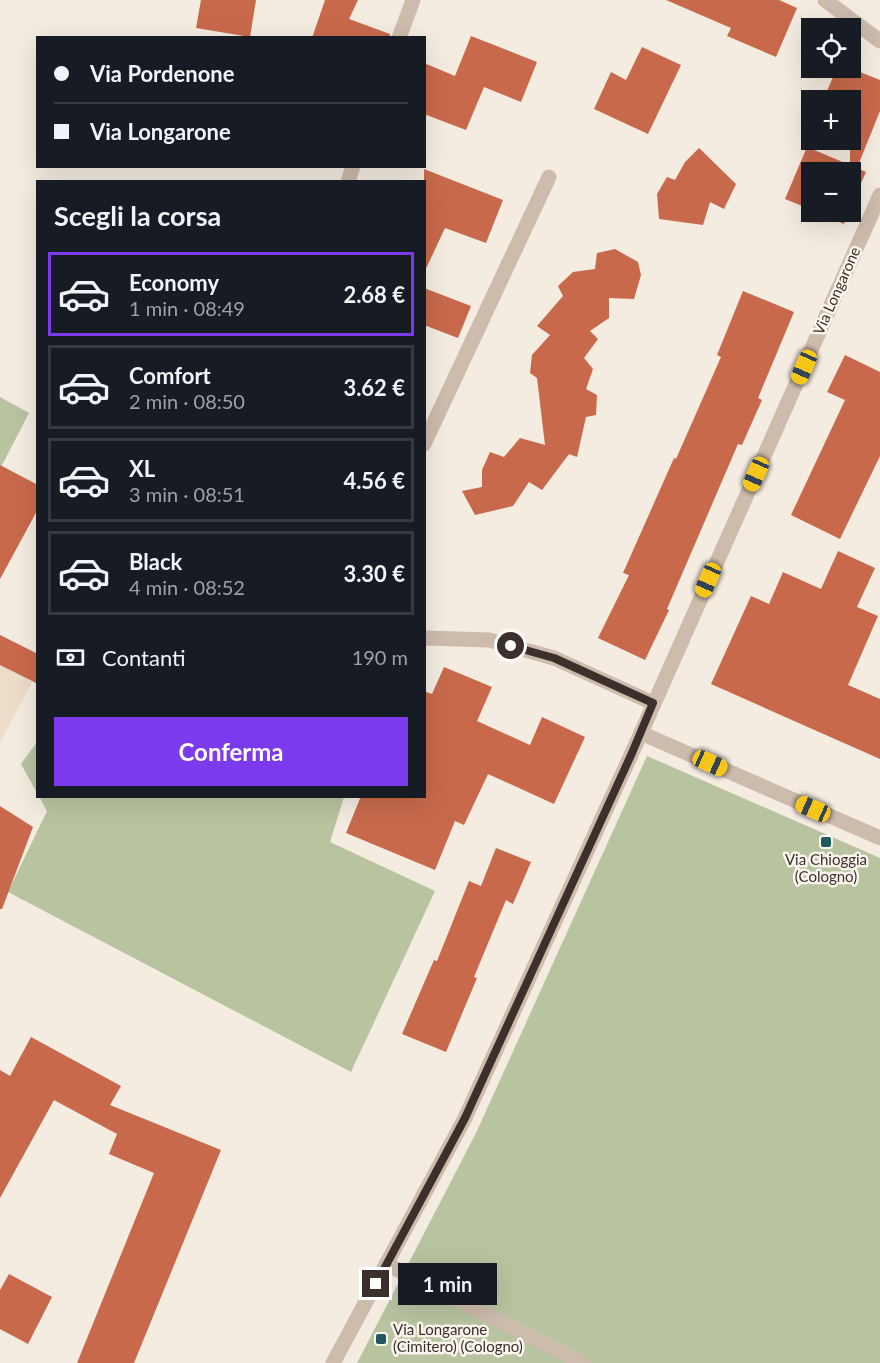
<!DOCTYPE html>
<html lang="it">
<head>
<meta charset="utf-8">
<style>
  :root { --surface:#171b24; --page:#242831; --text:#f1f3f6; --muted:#9ea1a6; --line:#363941; --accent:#7c3aed }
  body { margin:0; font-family:Lato,sans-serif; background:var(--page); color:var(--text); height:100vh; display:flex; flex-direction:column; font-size:22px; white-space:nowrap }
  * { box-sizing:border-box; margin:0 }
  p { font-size:20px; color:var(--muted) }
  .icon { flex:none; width:33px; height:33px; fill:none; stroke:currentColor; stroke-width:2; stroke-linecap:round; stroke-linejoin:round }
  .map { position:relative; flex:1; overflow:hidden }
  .drawer { position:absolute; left:36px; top:180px; width:390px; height:618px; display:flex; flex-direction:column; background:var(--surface); border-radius:0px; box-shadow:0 6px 24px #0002 }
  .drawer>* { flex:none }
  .hud { position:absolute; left:36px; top:36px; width:390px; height:132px; border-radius:0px; box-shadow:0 6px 24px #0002; display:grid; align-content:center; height:132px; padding:0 18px; background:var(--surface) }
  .tools { position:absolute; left:801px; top:18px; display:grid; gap:12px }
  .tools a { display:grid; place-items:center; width:60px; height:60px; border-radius:0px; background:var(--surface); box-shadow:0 6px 24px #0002; font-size:30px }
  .end { position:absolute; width:27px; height:27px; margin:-14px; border:8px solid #3b302b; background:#fff; box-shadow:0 0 0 3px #fff }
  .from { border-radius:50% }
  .bubble { position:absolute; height:42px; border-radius:0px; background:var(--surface); box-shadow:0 6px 24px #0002; font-size:20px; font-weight:700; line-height:42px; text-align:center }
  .car { position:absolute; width:18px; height:36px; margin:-18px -9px; border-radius:8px; box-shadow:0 0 4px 2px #0007; background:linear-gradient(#f5c518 24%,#345 0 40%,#f5c518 0 76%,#345 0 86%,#f5c518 0) }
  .hud b { display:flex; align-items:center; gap:21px; height:57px; font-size:22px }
  .hud b+b { border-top:2px solid var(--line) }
  .hud i { width:15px; height:15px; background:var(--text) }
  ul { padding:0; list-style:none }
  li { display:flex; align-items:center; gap:18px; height:84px; margin:0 12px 9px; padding:0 6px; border:3px solid var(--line); border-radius:0px }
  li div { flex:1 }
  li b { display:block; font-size:22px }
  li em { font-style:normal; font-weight:700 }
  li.active { border-color:var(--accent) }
  li>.icon { width:54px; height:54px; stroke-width:1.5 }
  h2 { padding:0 18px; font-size:27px; line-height:72px }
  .pay { display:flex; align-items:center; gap:15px; height:66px; padding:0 18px; font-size:22px }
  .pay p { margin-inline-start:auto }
  .button { display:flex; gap:12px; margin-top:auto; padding:12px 18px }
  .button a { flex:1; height:69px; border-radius:0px; background:var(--accent); color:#fff; font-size:24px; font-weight:700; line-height:69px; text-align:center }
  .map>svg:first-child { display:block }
  .green { fill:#b8c4a0 }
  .plaza { fill:#ecdcc8 }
  .building { fill:#c8694b }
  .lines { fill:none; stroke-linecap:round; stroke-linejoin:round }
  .minor { stroke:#cdbbac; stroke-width:15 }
  .route { stroke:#3b302b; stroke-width:8 }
  .poi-dot { fill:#1f5a5e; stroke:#fbf5ee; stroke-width:2 }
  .labels { text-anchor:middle; stroke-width:5; stroke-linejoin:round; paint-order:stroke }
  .street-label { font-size:15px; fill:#3b302b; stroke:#fbf5ee }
  .poi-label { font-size:15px; fill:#3b302b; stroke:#fbf5ee }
</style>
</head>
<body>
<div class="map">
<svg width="880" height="1363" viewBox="0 0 880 1363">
  <rect width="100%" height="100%" fill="#f4ebe1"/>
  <g class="green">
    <path d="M 0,397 L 29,413 L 0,469 Z"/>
    <path d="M 37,742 L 37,793 L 21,764 Z"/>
    <path d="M 647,756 L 880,858 L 880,1363 L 357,1363 L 476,1133 Z"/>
    <path d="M 39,796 L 344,797 L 330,842 L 435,891 L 351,1072 L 8,892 L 47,811 Z"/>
  </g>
  <path class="plaza" d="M 0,665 L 32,682 L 0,743 Z"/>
  <g class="building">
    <path d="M 201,0 L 256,0 L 250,37 L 196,28 Z"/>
    <path d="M 325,0 L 358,0 L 349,19 L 390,34 L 390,38 L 312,38 Z"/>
    <path d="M 666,0 L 779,0 L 797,8 L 776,57 L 727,36 L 731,28 Z"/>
    <path d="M 471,36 L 537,62 L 521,102 L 484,87 L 466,130 L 424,114 L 424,63 L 455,76 Z"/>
    <path d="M 642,47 L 681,65 L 648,134 L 594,109 L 611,72 L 626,80 Z"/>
    <path d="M 837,68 L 850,68 L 880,80 L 880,111 L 857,168 L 866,172 L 850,208 L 850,172 L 812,172 L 812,210 L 785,199 L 807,147 L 850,165 L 850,100 L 823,100 Z"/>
    <path d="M 699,148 L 736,184 L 724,209 L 710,202 L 703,225 L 659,219 L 657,194 L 667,177 L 675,180 L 685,162 Z"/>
    <path d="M 424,169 L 503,200 L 486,243 L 445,228 L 424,273 Z"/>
    <path d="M 815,212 L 849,212 L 844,224 Z"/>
    <path d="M 615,249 L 638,262 L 641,275 L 634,299 L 609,298 L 609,318 L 590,331 L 598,339 L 584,358 L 593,369 L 586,389 L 597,395 L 596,415 L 586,417 L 577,457 L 569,454 L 542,490 L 529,482 L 513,506 L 475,515 L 462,491 L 482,487 L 482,470 L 490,452 L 504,457 L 520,438 L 545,445 L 537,378 L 530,373 L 532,355 L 550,335 L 537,326 L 563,296 L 558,286 L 573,272 L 595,269 L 597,253 Z"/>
    <path d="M 424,288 L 471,306 L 458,338 L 424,325 Z"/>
    <path d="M 743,291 L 794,312 L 758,398 L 762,400 L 742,445 L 738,444 L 667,609 L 669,610 L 645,660 L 598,638 L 629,575 L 623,573 L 674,458 L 676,459 L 721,357 L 717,355 Z"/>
    <path d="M 845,355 L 880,372 L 880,456 L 840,539 L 791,515 L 845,400 L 827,392 Z"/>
    <path d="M 0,465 L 38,485 L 38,509 L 0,579 Z"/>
    <path d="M 838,551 L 875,568 L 857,607 L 878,616 L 848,685 L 880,699 L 880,759 L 711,684 L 751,596 L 769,604 L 783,572 L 821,589 Z"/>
    <path d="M 0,635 L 38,654 L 38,684 L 0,665 Z"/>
    <path d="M 444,667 L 492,687 L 477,721 L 530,745 L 542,717 L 585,737 L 554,804 L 488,774 L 464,825 L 455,821 L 435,870 L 346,833 L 361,796 L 424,796 L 424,691 L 432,694 Z"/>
    <path d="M 0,806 L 33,827 L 2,909 L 0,909 Z"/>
    <path d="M 496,848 L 531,862 L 513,904 L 506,900 L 474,977 L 477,978 L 446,1052 L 402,1034 L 434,960 L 437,961 L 469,881 L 481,886 Z"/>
    <path d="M 31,1037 L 121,1086 L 110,1105 L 221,1150 L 134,1363 L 77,1363 L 154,1173 L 109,1154 L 117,1134 L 54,1100 L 0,1198 L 0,1070 L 10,1076 Z"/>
    <path d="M 9,1274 L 52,1297 L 28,1344 L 0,1329 L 0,1290 Z"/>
  </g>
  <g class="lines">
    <g class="minor">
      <path d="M 825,0 L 880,41"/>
      <path d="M 399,38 L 413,0"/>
      <path d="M 348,182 L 353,166"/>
      <path d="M 424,444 L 549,177"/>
      <path d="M 424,638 L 489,640 L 554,658 L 653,703"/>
      <path d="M 641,733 L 880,838"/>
      <path d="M 386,1264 L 583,1363"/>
      <path d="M 333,1363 L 465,1118 L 641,733 L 880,195"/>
    </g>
  </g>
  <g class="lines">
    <path class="route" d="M 376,1284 L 465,1118 L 632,753 L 653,703 L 554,658 L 511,646"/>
  </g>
  <g class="poi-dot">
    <rect x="820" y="836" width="12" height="12" rx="3"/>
    <rect x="375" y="1333" width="12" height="12" rx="3"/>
  </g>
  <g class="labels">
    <g class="street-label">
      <text transform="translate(837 291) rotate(-66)" y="5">Via Longarone</text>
    </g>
    <g class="poi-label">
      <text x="826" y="865">Via Chioggia<tspan x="826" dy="17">(Cologno)</tspan></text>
      <text x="393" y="1335" text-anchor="start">Via Longarone<tspan x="393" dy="17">(Cimitero) (Cologno)</tspan></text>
    </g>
  </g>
</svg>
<div class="tools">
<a><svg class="icon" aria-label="locate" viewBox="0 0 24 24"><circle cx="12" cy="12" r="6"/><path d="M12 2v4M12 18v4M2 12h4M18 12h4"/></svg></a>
<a>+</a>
<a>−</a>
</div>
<i class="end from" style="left:511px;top:646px"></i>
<i class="end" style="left:376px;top:1284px"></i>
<div class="bubble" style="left:398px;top:1263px;width:99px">1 min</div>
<i class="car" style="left:804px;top:367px;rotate:204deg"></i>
<i class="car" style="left:756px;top:474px;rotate:204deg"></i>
<i class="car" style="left:708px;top:580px;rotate:204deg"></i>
<i class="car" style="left:710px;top:763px;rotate:114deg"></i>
<i class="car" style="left:813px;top:809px;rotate:294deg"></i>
<div class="hud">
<b><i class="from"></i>Via Pordenone</b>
<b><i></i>Via Longarone</b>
</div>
<section class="drawer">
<h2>Scegli la corsa</h2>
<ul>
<li class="active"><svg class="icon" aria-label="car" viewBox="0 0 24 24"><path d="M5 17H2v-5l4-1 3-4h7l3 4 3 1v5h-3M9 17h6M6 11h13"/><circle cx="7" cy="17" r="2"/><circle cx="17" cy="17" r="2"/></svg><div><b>Economy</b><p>1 min · 08:49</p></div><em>2.68 €</em></li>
<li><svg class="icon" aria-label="car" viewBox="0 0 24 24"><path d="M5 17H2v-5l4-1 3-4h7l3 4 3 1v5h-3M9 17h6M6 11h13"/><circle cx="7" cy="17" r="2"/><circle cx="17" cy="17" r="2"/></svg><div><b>Comfort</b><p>2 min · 08:50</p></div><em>3.62 €</em></li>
<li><svg class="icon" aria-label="car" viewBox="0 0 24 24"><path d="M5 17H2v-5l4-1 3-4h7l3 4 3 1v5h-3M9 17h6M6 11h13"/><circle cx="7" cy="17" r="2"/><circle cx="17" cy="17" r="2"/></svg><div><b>XL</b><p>3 min · 08:51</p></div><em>4.56 €</em></li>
<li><svg class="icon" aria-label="car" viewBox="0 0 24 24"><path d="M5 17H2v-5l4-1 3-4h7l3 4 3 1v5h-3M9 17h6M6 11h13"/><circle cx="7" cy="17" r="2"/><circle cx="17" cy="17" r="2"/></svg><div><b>Black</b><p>4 min · 08:52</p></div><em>3.30 €</em></li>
</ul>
<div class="pay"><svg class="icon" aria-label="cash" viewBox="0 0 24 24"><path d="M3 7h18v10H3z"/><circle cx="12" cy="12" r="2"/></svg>Contanti<p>190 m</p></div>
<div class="button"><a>Conferma</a></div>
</section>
</div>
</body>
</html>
